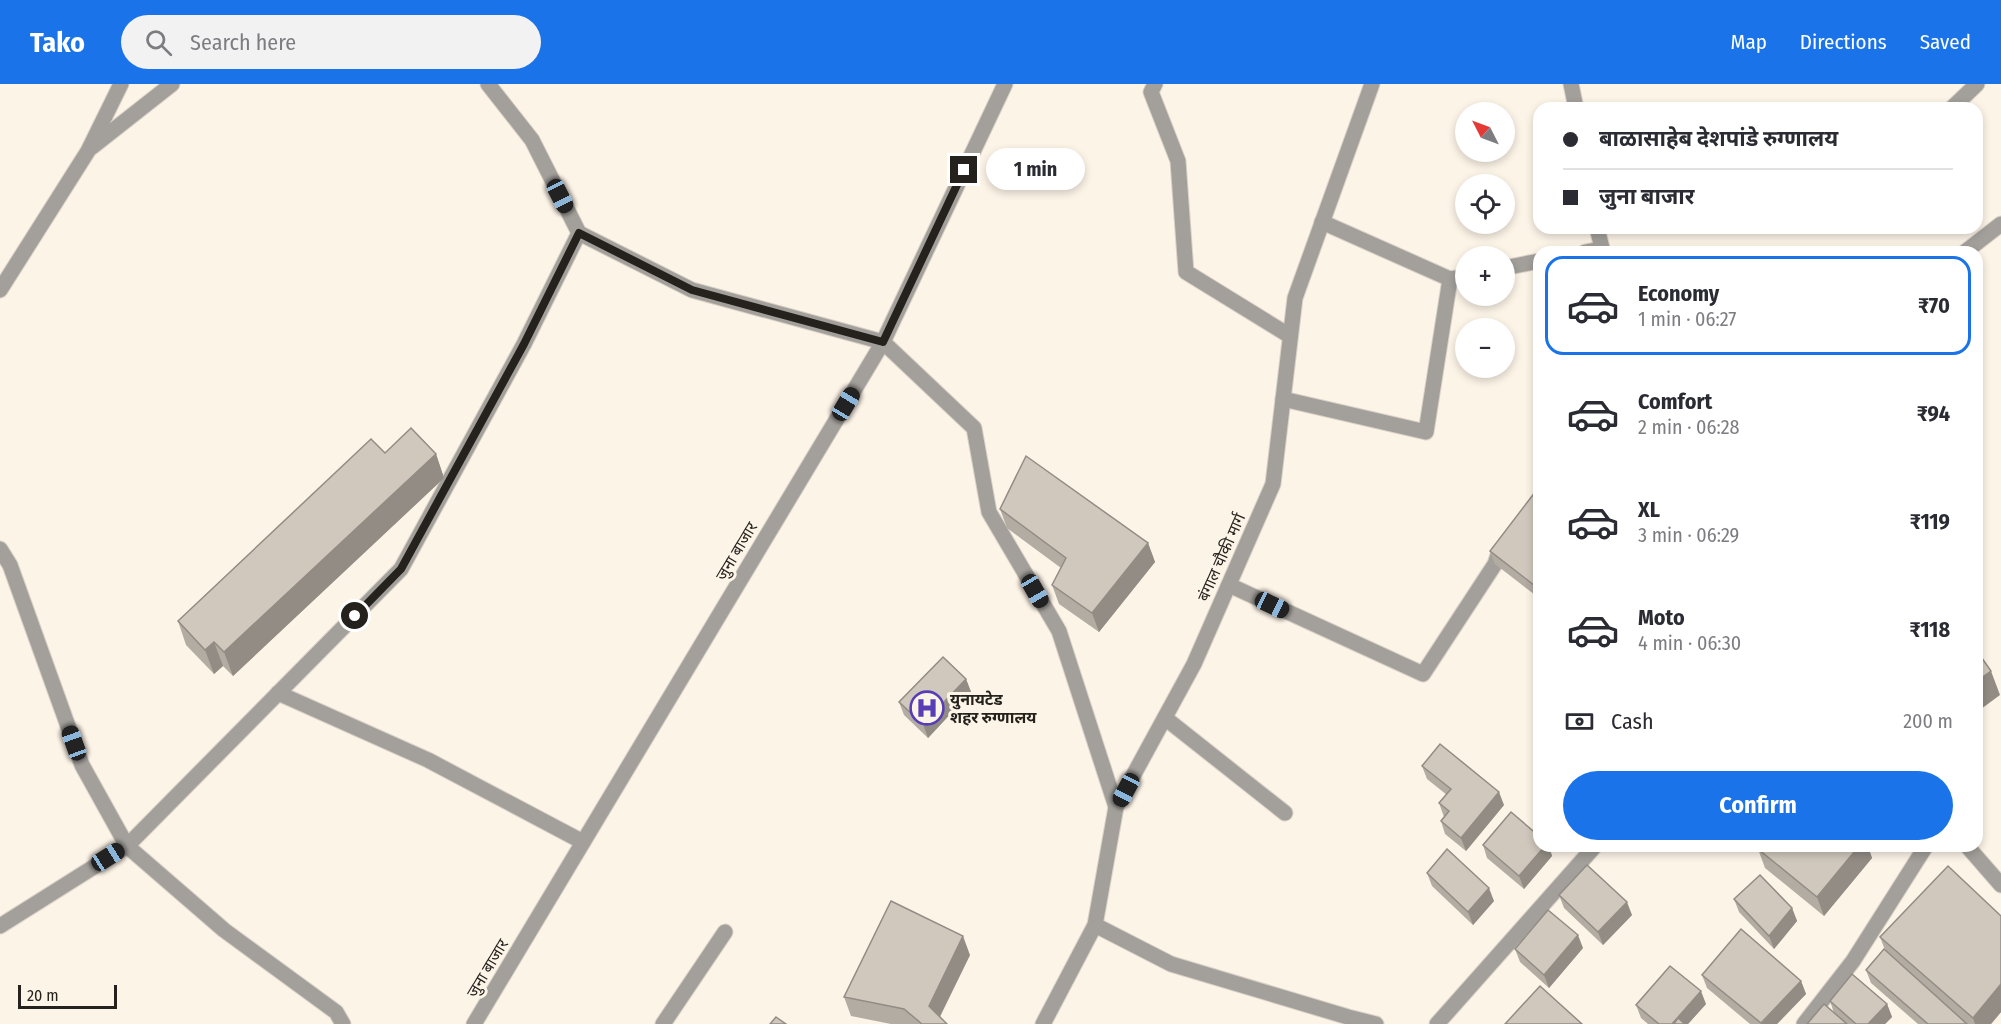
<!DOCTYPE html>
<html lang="en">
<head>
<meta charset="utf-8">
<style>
  :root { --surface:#fff; --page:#f2f2f3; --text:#2b2b33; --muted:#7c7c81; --line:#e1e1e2; --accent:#1a73e8 }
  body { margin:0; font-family:"Fira Sans Condensed","Noto Sans Devanagari",sans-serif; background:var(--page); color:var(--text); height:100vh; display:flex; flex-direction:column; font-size:22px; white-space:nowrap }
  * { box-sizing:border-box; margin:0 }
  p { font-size:20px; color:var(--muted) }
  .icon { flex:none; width:33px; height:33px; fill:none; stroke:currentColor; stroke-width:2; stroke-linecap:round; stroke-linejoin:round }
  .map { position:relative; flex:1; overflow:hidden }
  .side { position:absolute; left:1533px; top:162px; width:450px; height:606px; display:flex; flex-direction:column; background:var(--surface); border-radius:18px; box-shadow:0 3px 9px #0003 }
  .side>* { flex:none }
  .guide { position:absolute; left:1533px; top:18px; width:450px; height:132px; border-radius:18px; box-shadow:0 3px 9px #0003; display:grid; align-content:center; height:132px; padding:0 30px; background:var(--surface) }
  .needle { width:39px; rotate:312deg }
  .tools { position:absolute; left:1455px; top:18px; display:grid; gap:12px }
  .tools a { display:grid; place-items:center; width:60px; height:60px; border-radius:50%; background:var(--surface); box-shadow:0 3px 9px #0003; font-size:30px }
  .scale { position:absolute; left:18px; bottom:15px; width:99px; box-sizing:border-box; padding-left:6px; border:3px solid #25221e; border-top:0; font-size:16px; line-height:21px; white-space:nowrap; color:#25221e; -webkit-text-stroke:4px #fdf4e8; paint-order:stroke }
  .end { position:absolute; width:27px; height:27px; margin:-14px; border:8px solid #25221e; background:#fff; box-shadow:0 0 0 3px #fff }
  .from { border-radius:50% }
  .bubble { position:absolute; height:42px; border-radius:21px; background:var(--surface); box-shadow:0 3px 9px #0003; font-size:20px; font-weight:700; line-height:42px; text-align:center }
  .car { position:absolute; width:18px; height:36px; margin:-18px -9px; border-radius:8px; box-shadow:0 0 4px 2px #0007; background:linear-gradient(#222 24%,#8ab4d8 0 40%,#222 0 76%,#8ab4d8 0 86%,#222 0) }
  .guide b { display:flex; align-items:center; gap:21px; height:57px; font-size:22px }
  .guide b+b { border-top:2px solid var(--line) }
  .guide i { width:15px; height:15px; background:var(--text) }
  ul { padding:10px 0 0; list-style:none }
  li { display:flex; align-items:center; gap:18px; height:99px; margin:0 12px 9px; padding:0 18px; border:3px solid transparent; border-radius:18px }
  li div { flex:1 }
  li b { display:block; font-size:22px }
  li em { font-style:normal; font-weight:700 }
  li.current { border-color:var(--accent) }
  li>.icon { width:54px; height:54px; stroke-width:1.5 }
  .pay { display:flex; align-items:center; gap:15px; height:66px; padding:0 30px; font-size:22px }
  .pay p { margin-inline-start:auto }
  .cta { display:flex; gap:12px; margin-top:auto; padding:12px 30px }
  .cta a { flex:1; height:69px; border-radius:36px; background:var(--accent); color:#fff; font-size:24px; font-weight:700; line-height:69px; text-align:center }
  header { display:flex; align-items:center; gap:36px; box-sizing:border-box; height:84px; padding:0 30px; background:var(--accent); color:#fff }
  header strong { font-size:28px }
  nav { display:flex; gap:33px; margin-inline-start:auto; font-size:21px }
  .search { width:420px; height:54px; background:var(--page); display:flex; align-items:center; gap:15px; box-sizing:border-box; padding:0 21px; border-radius:33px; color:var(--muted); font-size:22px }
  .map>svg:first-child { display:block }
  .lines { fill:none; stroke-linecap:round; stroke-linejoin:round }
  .minor-casing { stroke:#dad2c8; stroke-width:17 }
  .tertiary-casing { stroke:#dad2c8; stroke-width:17 }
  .minor { stroke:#a3a09b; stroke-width:15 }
  .tertiary { stroke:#a3a09b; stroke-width:15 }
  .wall { fill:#b3aca3 }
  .shaded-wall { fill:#928c84 }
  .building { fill:#d0c8bd; stroke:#928c84; stroke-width:1.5 }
  .route { stroke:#25221e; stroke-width:8 }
  .labels { text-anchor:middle; stroke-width:6; stroke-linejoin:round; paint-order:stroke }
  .street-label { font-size:16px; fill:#25221e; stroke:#fdf4e8 }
  .poi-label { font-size:16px; font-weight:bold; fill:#25221e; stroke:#fdf4e8; text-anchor:start }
</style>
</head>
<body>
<header>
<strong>Tako</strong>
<div class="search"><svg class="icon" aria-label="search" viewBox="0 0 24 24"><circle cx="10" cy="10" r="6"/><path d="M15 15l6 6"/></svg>Search here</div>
<nav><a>Map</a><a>Directions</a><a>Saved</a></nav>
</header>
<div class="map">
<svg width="2001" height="940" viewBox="0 0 2001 940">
  <rect width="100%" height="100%" fill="#fdf4e8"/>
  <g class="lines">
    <defs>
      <g id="minor">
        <path d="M 1155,0 L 1151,8 L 1178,77 L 1186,188 L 1290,252"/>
        <path d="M 1952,24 L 1977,0"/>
        <path d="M 92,63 L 172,0"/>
        <path d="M 1322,138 L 1450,195 L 1466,192"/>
        <path d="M 579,149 L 692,206 L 883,258 L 974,344 L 989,428 L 1059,547 L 1116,723"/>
        <path d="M 1585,168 L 1601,165"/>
        <path d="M 1965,168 L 2001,140"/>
        <path d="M 1504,184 L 1539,177"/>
        <path d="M 0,206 L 88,67 L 121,0"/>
        <path d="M 1283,315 L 1426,348 L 1450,195"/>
        <path d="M 0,465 L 10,481 L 82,681 L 127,762 L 224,846 L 336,928 L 343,940"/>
        <path d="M 1229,501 L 1423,590 L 1495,480 L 1499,468"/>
        <path d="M 278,609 L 428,676 L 583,758"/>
        <path d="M 1165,634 L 1285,729"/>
        <path d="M 1095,841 L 1171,880 L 1348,933 L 1376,940"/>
        <path d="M 0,842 L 127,762 L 401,485 L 524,260 L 579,149 L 532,56 L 488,0"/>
        <path d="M 663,940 L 725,848"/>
        <path d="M 1043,940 L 1095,841 L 1116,723 L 1194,580 L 1273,400 L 1295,214 L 1372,0"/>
        <path d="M 1437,940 L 1595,762"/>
        <path d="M 1804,940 L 1853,877 L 1926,762"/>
      </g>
      <g id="tertiary">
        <path d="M 1571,0 L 1576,24"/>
        <path d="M 1597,144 L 1603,168"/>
        <path d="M 1967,762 L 2001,801"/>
        <path d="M 474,940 L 883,258 L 1005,0"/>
      </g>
    </defs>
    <use href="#minor" class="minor-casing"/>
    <use href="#tertiary" class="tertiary-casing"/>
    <use href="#minor" class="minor"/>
    <use href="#tertiary" class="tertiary"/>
  </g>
  <g class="wall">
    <path d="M 385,369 L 436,370 L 444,394 L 233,592 L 223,582 L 214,590 L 186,561 L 178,537 Z"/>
    <path d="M 1539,403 L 1539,514 L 1495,480 L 1490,467 Z"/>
    <path d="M 1000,425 L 1148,459 L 1155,478 L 1099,548 L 1059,520 L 1052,501 L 1061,484 L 1007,444 Z"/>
    <path d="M 966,595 L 971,608 L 928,654 L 904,631 L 899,618 Z"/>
    <path d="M 1422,682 L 1504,721 L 1466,767 L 1445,750 L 1441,737 L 1444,733 L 1439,719 L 1447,711 L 1427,695 Z"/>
    <path d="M 1483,761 L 1549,762 L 1552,772 L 1524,805 L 1487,774 Z"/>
    <path d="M 1761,762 L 1868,762 L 1872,774 L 1824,832 L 1765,784 L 1758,765 Z"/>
    <path d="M 1427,789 L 1494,817 L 1473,841 L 1432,802 Z"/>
    <path d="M 1559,811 L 1632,831 L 1603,861 L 1564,824 Z"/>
    <path d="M 1734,815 L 1792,824 L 1797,837 L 1774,865 L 1739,828 Z"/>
    <path d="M 1880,853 L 2001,928 L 1991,940 L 1918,940 L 1871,899 L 1866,886 L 1885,866 Z"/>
    <path d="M 1583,864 L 1549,904 L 1520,878 L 1515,865 Z"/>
    <path d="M 970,871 L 940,933 L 947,940 L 891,940 L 851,932 L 844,913 Z"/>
    <path d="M 1702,891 L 1801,897 L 1806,910 L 1777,940 L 1750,940 L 1707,904 Z"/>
    <path d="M 1830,917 L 1887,920 L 1892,933 L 1885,940 L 1807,940 L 1834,929 Z"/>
    <path d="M 1706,920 L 1688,940 L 1648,940 L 1641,934 L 1636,921 Z"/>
  </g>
  <g class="shaded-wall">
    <path d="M 436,370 L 444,394 L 233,592 L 224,568 Z"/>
    <path d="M 1148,459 L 1155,478 L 1099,548 L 1092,529 Z"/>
    <path d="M 214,558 L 223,582 L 214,590 L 205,566 Z"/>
    <path d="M 1991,587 L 2000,611 L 1977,628 L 1977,597 Z"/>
    <path d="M 966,595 L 971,608 L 928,654 L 923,640 Z"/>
    <path d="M 1499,708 L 1504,721 L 1466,767 L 1461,754 Z"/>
    <path d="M 1545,762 L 1549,762 L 1552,772 L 1524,805 L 1519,792 Z"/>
    <path d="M 1859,762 L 1868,762 L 1872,774 L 1824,832 L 1817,813 Z"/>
    <path d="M 1489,804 L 1494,817 L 1473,841 L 1468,828 Z"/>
    <path d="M 1627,818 L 1632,831 L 1603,861 L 1598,848 Z"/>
    <path d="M 1792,824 L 1797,837 L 1774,865 L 1769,852 Z"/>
    <path d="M 1578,851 L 1583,864 L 1549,904 L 1544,891 Z"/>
    <path d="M 963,852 L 970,871 L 936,940 L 929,922 Z"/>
    <path d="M 1801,897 L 1806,910 L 1777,940 L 1761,940 Z"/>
    <path d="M 2001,900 L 2001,928 L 1991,940 L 1975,940 L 1973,934 Z"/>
    <path d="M 1701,907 L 1706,920 L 1688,940 L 1672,940 Z"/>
    <path d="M 1887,920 L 1892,933 L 1885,940 L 1868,940 Z"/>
  </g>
  <g class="building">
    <path d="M 411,344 L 436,370 L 224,568 L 214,558 L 205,566 L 178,537 L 371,355 L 385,369 Z"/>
    <path d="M 1026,372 L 1148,459 L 1092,529 L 1052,501 L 1066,474 L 1000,425 Z"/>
    <path d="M 1539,403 L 1539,465 L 1538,467 L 1539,468 L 1539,505 L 1490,467 Z"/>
    <path d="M 1977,567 L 1991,587 L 1977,597 Z"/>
    <path d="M 943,573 L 966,595 L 923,640 L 899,618 Z"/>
    <path d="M 1440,660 L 1499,708 L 1461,754 L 1441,737 L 1449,727 L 1439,719 L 1451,705 L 1422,682 Z"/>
    <path d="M 1511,728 L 1539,752 L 1539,762 L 1545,762 L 1519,792 L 1483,761 Z"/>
    <path d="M 1761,762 L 1859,762 L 1817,813 L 1758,765 Z"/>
    <path d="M 1447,765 L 1489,804 L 1468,828 L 1427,789 Z"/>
    <path d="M 1587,781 L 1627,818 L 1598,848 L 1559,811 Z"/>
    <path d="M 1948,782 L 2001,832 L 2001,900 L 1973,934 L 1880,853 Z"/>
    <path d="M 1760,791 L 1792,824 L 1769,852 L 1734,815 Z"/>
    <path d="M 891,817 L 963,852 L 929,922 L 947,940 L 922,940 L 904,925 L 844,913 Z"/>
    <path d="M 1548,826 L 1578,851 L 1544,891 L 1515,865 Z"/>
    <path d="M 1741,845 L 1801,897 L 1761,939 L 1702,891 Z"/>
    <path d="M 1884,865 L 1967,940 L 1928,940 L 1866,886 Z"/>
    <path d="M 1670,882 L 1701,907 L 1672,940 L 1659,940 L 1636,921 Z"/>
    <path d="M 1852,890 L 1887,920 L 1868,940 L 1856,940 L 1830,917 Z"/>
    <path d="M 1540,902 L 1582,940 L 1505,940 Z"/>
    <path d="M 1824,920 L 1847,940 L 1807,940 Z"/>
    <path d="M 776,933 L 786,940 L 770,940 Z"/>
    <path d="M 1678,934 L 1685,940 L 1674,940 Z"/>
  </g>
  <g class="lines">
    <path class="route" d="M 355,532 L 401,485 L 524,260 L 579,149 L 692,206 L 883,258 L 964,86"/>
  </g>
  <defs>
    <symbol id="hospital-ring" viewBox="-11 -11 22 22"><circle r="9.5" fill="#fdf4e8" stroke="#583eb6" stroke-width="1.5"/><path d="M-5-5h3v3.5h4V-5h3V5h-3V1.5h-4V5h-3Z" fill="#583eb6"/></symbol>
  </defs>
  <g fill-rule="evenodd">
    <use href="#hospital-ring" x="908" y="605" width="38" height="38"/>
  </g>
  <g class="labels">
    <g class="street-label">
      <text transform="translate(736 467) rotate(-59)" y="6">जुना बाजार</text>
      <text transform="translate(1221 473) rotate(-66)" y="6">बंगाल चौकी मार्ग</text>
      <text transform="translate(487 884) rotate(-59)" y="6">जुना बाजार</text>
    </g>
    <g class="poi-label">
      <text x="950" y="621">युनायटेड<tspan x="950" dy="18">शहर रुग्णालय</tspan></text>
    </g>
  </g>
</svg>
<div class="tools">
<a><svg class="needle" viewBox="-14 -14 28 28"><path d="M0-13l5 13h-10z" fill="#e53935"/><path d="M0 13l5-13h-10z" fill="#7c7c81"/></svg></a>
<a><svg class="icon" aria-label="locate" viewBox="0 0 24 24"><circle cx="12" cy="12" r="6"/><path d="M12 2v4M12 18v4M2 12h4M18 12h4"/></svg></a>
<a>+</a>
<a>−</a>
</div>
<div class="scale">20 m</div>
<i class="end from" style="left:355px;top:532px"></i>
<i class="end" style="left:964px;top:86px"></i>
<div class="bubble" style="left:986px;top:64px;width:99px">1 min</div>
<i class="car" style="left:560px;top:112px;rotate:153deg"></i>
<i class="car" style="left:846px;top:320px;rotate:31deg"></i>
<i class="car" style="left:1035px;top:507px;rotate:150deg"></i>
<i class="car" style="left:1272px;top:521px;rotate:115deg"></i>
<i class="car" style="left:74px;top:659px;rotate:340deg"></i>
<i class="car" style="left:1126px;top:706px;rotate:208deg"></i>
<i class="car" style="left:108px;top:773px;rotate:58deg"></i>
<div class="guide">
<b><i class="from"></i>बाळासाहेब देशपांडे रुग्णालय</b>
<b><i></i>जुना बाजार</b>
</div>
<section class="side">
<ul>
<li class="current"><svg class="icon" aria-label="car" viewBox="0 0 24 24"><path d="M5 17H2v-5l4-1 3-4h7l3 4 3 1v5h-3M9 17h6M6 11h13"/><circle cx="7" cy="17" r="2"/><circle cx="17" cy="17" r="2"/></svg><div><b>Economy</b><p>1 min · 06:27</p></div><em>₹70</em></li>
<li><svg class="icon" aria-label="car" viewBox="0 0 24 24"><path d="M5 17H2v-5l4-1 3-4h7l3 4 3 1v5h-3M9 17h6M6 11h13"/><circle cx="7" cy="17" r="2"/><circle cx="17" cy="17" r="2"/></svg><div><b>Comfort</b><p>2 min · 06:28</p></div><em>₹94</em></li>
<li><svg class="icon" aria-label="car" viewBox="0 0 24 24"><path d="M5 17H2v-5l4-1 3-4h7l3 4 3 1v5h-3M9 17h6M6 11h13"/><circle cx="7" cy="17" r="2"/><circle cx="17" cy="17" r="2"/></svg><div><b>XL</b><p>3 min · 06:29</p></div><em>₹119</em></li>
<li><svg class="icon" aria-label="car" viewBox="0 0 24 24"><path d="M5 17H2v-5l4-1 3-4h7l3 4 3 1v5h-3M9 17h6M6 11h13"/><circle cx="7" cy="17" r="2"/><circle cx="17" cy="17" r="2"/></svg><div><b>Moto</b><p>4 min · 06:30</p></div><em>₹118</em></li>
</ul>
<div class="pay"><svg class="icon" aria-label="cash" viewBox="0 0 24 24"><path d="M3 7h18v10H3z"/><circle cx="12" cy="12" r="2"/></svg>Cash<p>200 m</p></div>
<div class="cta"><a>Confirm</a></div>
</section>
</div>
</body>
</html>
